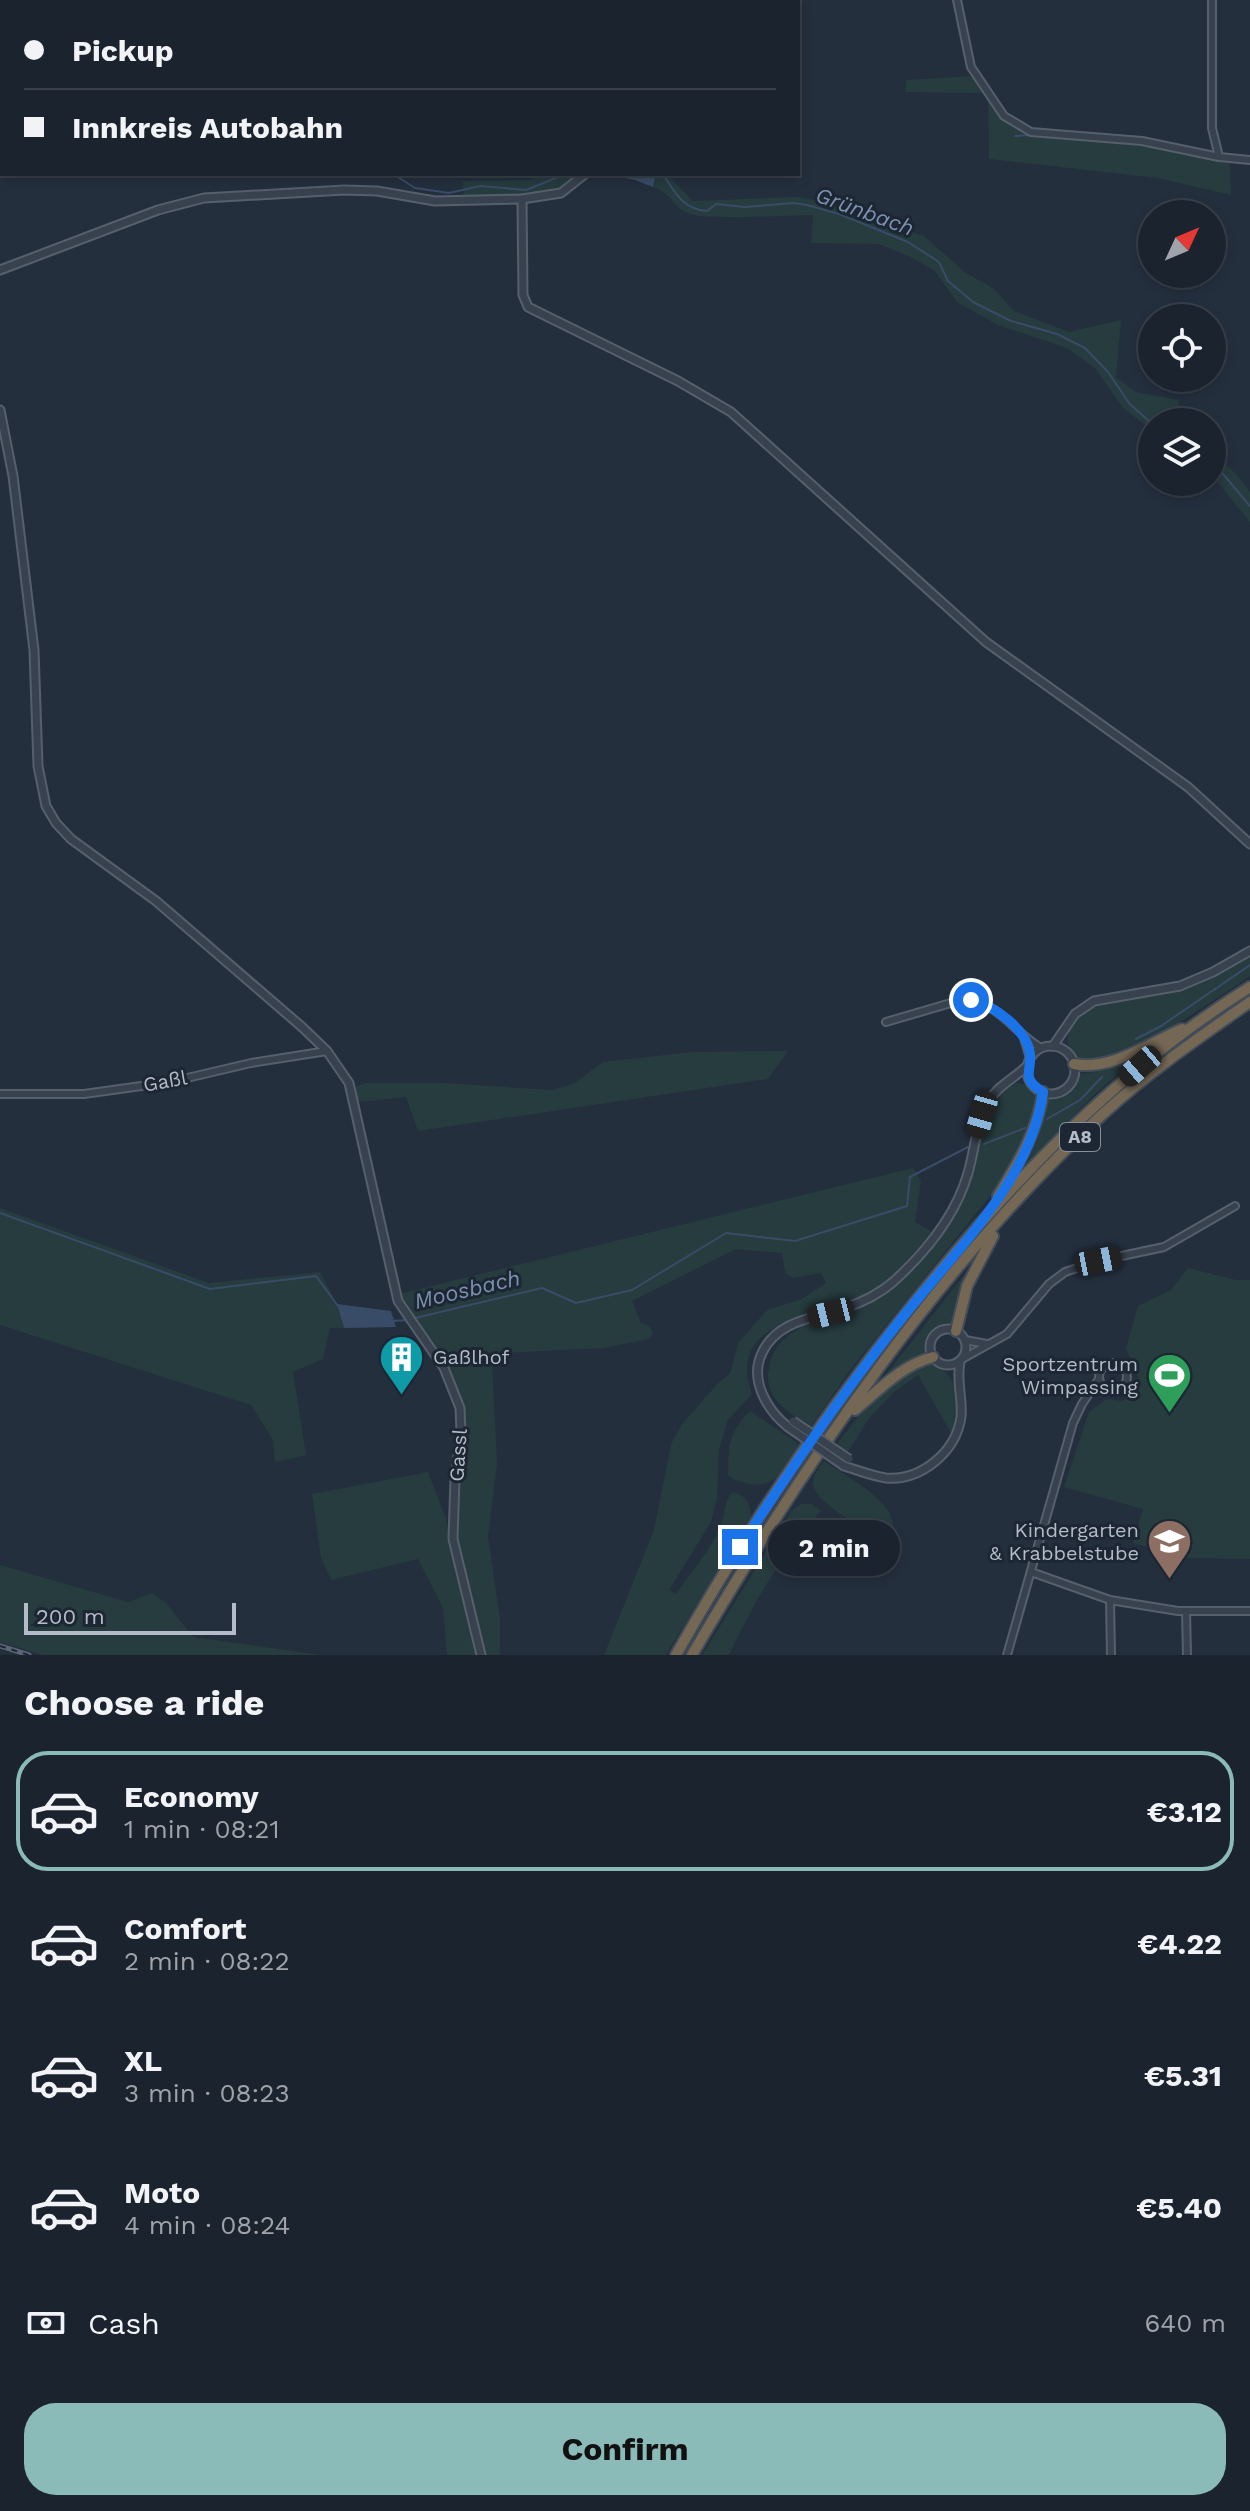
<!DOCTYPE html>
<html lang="en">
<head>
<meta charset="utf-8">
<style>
  :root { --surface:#1b232e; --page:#282f3a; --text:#f1f3f6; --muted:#a0a4aa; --line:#39404a; --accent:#8bbbb9 }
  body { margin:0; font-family:"Work Sans",sans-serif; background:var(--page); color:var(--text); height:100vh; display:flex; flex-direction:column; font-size:30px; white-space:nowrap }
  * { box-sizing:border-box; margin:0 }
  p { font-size:26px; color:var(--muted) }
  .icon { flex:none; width:44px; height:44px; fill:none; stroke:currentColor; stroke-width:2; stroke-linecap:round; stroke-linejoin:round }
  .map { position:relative; height:1655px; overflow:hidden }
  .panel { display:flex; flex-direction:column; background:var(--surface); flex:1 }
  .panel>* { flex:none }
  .guide { position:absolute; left:0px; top:0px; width:800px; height:176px; box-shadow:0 4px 12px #0003,0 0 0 2px var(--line); display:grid; align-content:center; height:176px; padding:0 24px; background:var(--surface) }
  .needle { width:52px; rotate:46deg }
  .fabs { position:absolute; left:1138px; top:200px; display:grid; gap:16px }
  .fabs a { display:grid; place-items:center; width:88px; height:88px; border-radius:50%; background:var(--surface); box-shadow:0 4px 12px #0003,0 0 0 2px var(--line); font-size:40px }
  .scale { position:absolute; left:24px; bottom:20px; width:212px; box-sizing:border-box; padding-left:8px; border:4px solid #b4bcc9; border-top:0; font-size:22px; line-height:28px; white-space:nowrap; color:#b4bcc9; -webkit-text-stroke:6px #1d2633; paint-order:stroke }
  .end { position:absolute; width:36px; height:36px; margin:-18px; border:10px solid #1a73e8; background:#fff; box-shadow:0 0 0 4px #fff }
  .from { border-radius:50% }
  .bubble { position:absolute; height:56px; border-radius:28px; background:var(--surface); box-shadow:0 4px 12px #0003,0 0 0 2px var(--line); font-size:26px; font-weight:700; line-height:56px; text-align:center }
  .car { position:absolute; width:24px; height:48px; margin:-24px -12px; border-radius:10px; box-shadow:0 0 6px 2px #0007; background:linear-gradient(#222 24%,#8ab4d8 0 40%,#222 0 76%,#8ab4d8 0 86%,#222 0) }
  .guide b { display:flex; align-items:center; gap:28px; height:76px; font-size:30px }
  .guide b+b { border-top:2px solid var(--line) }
  .guide i { width:20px; height:20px; background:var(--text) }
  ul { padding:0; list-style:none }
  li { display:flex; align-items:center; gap:24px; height:120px; margin:0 16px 12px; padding:0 8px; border:4px solid transparent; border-radius:32px }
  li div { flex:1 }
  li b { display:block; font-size:30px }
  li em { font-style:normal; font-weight:700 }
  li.on { border-color:var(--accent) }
  li>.icon { width:72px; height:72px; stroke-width:1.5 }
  h2 { padding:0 24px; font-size:36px; line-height:96px }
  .pay { display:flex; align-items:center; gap:20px; height:88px; padding:0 24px; font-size:30px }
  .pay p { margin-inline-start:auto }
  .primary-button { display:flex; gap:16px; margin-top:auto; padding:16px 24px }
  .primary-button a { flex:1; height:92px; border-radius:32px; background:var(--accent); color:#111; font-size:32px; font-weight:700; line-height:92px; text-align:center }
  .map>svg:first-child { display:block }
  .green { fill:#263c3f }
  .water { fill:#394c67 }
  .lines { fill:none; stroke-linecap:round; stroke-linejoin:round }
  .stream { stroke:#394c67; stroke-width:2 }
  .minor-casing { stroke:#565f6c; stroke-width:10 }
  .tertiary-casing { stroke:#565f6c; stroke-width:11 }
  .motorway-casing { stroke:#434c59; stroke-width:14 }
  .minor { stroke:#38414e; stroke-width:6 }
  .tertiary { stroke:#38414e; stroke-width:7 }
  .motorway { stroke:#746855; stroke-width:10 }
  .rail-casing { stroke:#5a6575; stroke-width:5 }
  .rail { stroke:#1d2633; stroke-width:2; stroke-dasharray:6; stroke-linecap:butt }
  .tertiary-bridge-casing { stroke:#565f6c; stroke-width:11; stroke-linecap:butt }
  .tertiary-bridge { stroke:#38414e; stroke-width:7 }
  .route { stroke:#1a73e8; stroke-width:10 }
  .labels { text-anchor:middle; stroke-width:6; stroke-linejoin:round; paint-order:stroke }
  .shield { fill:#1d2633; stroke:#878f9c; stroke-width:2 }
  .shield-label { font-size:18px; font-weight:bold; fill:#b4bcc9 }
  .street-label { font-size:20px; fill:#b4bcc9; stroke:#1d2633 }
  .poi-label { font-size:20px; fill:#b4bcc9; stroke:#1d2633; text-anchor:end }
  .water-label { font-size:22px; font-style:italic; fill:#7c92b1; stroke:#1d2633 }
</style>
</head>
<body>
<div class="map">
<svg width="1250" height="1655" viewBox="0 0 1250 1655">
  <rect width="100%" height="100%" fill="#242f3e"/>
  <g class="green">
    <path d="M 975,76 L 985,93 L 906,92 L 906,80 Z"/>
    <path d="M 988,96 L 1005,117 L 1028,135 L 1142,142 L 1230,164 L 1231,195 L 1158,178 L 989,159 Z"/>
    <path d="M 549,174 L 579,174 C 551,203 501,196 464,198 L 462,181 L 528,180 Z"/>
    <path d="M 639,174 L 667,174 L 693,201 L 798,197 L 830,203 L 924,236 L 966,273 L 993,288 L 1014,311 L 1069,332 L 1121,320 L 1116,377 L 1136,392 L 1179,400 L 1177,422 L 1152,422 L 1152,430 L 1123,408 L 1095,368 L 1067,348 L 998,325 L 957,302 L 935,271 L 911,257 L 879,244 L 811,243 L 813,215 C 789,215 705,221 687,213 C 674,208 672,193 653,187 L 655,177 Z"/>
    <path d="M 1212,451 L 1236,474 L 1250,492 L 1250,522 L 1212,475 Z"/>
    <path d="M 1250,957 L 1250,976 C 1213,1001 1176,1026 1136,1047 C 1121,1055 1104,1052 1089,1063 L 1078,1061 C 1067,1049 1063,1037 1074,1023 C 1101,990 1140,1002 1177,992 C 1203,984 1227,970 1250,957 Z"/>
    <path d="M 788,1051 L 768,1079 L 418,1131 L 406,1097 L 358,1102 L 354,1087 L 365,1083 L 442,1083 L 552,1090 L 573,1084 L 603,1062 L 693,1052 Z"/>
    <path d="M 1132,1056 L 1135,1059 L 1095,1094 L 1020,1169 L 1046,1097 C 1063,1097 1073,1091 1078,1074 L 1095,1072 Z"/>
    <path d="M 1015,1083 L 1027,1084 L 1035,1092 L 1038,1101 L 1021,1152 L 1003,1180 L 854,1365 L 810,1427 C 789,1412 762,1398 769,1367 C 779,1316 847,1320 883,1295 C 904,1280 923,1259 939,1238 C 952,1221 966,1200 971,1179 C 981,1144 980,1103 1015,1083 Z"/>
    <path d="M 913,1168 L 921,1180 L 915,1222 L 932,1232 C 911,1255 893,1282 864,1295 C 821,1316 724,1319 752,1394 L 728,1420 L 719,1449 L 717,1498 L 711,1522 L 669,1590 L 676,1594 C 691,1572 714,1547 722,1521 C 726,1510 724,1500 733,1492 C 746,1496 750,1502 751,1515 L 666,1655 L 604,1655 L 654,1530 L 671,1444 L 682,1424 L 720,1381 L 730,1374 L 738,1343 L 767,1310 L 802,1299 L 826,1283 L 821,1273 L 792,1278 L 785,1273 L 782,1253 L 736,1249 L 632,1301 L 641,1323 L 649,1326 L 653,1333 L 649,1339 L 604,1348 L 504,1353 L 492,1361 L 497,1464 L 488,1537 L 500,1619 L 500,1655 L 485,1655 L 460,1554 L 455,1526 L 464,1428 L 459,1393 L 448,1369 L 409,1316 L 399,1294 Z"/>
    <path d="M 0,1208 L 209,1283 L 320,1272 L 337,1304 L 344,1328 L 330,1328 L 323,1359 L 293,1372 L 306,1455 L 275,1462 L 273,1440 L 251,1405 L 0,1325 Z"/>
    <path d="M 1188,1268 L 1236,1280 L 1250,1280 L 1250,1559 L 1184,1558 L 1133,1543 L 1143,1509 L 1064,1487 L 1089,1412 L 1107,1399 L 1123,1401 C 1151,1379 1134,1373 1126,1348 L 1138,1306 L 1171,1290 Z"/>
    <path d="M 968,1270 L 971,1272 L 952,1326 C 937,1326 925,1335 927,1351 L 915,1356 L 885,1378 L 884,1377 Z"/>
    <path d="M 929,1363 C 961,1372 961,1407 951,1433 L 918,1375 L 894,1392 L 870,1417 L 847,1453 L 836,1445 C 858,1416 893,1373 929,1363 Z"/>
    <path d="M 750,1411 L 799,1444 C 783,1467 777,1491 746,1483 C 738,1481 734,1481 728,1475 C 729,1445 728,1433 750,1411 Z"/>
    <path d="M 824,1461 C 844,1475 898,1502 893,1530 C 877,1543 814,1502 813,1484 C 813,1474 819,1468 824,1461 Z"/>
    <path d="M 428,1472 L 446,1519 L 477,1655 L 447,1655 L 443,1608 L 418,1559 L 331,1580 L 321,1558 L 312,1494 Z"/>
    <path d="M 801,1504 L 812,1504 L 821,1511 C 782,1552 753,1605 729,1655 L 702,1655 L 792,1510 Z"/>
    <path d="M 0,1565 L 128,1602 L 152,1593 L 166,1603 L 193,1637 L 321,1655 L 42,1655 L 0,1642 Z"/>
  </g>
  <g class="water">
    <path d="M 615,174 L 655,177 L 653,187 L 635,180 L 615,176 Z"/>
    <path d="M 337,1304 L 391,1311 L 396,1327 L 344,1328 Z"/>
  </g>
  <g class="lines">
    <g class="stream">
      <path d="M 587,2 L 588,0"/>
      <path d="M 0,19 L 2,19"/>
      <path d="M 1015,136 L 1028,135 L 1097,140"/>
      <path d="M 1132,143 L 1153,146"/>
      <path d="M 1163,148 L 1218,161"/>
      <path d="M 393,174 L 415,188 L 449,193 L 480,186 L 526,190 L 566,174"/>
      <path d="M 663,174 C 675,193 683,209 707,211 L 716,204 L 745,207 L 794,203 L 807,205 L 839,214 L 908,242 L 939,262 L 948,281 L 973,302 L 1011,321 L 1057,334 L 1085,348 L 1108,372 L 1129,403 L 1152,424"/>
      <path d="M 1212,461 L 1250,506"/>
      <path d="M 1136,1039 L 1161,1026 L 1250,965"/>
      <path d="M 1047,1119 L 1080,1100 L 1102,1077"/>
      <path d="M 984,1144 L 1025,1128"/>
      <path d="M 0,1213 L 210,1289 L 316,1276 L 338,1306"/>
      <path d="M 415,1318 L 542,1288 L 576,1303 L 632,1290 L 726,1233 L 795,1241 L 907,1206 L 910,1177 L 968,1147"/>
      <path d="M 392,1321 L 409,1320"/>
    </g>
    <defs>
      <g id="minor">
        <path d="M 710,0 L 710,2"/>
        <path d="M 957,0 L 971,67 L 1004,116 L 1031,132 L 1142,141 L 1219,157 L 1250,160"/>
        <path d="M 1212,0 L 1212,128 L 1219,157"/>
        <path d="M 886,1022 L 961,1000 C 1001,1002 1010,1030 1041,1048"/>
        <path d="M 1024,1038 L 1030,1058"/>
        <path d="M 0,1094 L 84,1094 L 170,1082 L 251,1063 L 327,1051"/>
        <path d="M 965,1340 L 987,1344"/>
        <path d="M 964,1358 L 1007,1334 L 1049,1284 L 1065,1272 L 1098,1261 L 1164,1247 L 1235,1206"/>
        <circle cx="1113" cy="1377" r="14"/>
        <path d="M 1031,1572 L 1110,1600 L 1178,1611 L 1250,1611"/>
        <path d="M 1110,1600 L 1111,1655"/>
        <path d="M 1186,1611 L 1187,1655"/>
        <path d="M 1007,1655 L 1073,1423 L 1082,1404 L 1099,1379"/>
      </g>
      <g id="tertiary">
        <path d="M 778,2 L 780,0"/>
        <path d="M 522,199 L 523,295 L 528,307 L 678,381 L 731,412 L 986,642 L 1188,787 L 1250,844"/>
        <path d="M 0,270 L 158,210 L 204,198 L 344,190 L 377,191 L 435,201 L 522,199 L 561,193 L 585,174"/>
        <path d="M 0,410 L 13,476 L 34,650 L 38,766 L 46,806 L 56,823 L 71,839 L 156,901 L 302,1027 L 327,1051 L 349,1083 L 398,1301 L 444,1368 L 460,1408 L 461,1433 L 455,1479 L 453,1539 L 481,1655"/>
        <path d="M 1053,1046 L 1075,1014 L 1094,1001 L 1180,986 L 1213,972 L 1250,951"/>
        <circle cx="1051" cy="1070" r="24"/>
        <circle cx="948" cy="1347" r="18"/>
        <path d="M 788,1427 C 767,1410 749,1380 762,1353 C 777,1320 815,1318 845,1308 C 863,1302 879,1294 893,1282 C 925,1253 956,1215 968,1173 C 975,1149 976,1124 988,1102 C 997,1086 1015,1078 1028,1065"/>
        <path d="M 844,1466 C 857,1470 872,1476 886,1478 C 921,1481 956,1452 961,1417 C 963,1399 956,1381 960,1362"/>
      </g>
      <g id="motorway">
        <path d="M 1074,1064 C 1111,1071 1150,1043 1182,1029"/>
        <path d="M 998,1196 C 1018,1163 1038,1131 1043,1092"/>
        <path d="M 956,1331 L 967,1286 L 993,1236"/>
        <path d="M 855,1410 C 879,1390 902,1365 933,1357"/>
        <path d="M 676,1655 C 744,1534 822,1417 909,1309 C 1007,1186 1116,1071 1250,987"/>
        <path d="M 692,1655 C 804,1463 940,1263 1105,1112 C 1150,1071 1200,1037 1250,1002"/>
      </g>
    </defs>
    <use href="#minor" class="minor-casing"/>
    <use href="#tertiary" class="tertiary-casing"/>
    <use href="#motorway" class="motorway-casing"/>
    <use href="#minor" class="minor"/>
    <use href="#tertiary" class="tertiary"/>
    <use href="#motorway" class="motorway"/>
    <defs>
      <path id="rail" d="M 0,1646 L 29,1655"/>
    </defs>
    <use href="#rail" class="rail-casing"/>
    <use href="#rail" class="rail"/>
    <defs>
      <g id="tertiary-bridge">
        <path d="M 793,1421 L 849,1459"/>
        <path d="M 788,1427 L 844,1466"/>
      </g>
    </defs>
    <use href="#tertiary-bridge" class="tertiary-bridge-casing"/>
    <use href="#tertiary-bridge" class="tertiary-bridge"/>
  </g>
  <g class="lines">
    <path class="route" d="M 740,1547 C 788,1473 837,1401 891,1332 C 945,1260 1031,1185 1043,1092 C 1020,1078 1032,1072 1030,1054 C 1027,1029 993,1005 971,1000"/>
  </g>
  <defs>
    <symbol id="building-pin" viewBox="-11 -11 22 30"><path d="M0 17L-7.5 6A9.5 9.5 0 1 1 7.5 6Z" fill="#0f9aa8" stroke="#1d2633"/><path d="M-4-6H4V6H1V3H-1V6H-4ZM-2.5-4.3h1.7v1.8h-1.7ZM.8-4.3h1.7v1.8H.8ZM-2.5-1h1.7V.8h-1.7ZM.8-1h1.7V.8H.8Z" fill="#fff"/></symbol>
    <symbol id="stadium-pin" viewBox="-11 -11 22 30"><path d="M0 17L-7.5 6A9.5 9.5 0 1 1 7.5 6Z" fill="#2e9e5b" stroke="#1d2633"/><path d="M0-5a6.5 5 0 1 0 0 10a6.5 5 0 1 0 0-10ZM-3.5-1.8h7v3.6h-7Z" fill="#fff"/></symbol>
    <symbol id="school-pin" viewBox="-11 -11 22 30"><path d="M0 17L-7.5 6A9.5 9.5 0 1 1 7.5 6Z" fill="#8d6e63" stroke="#1d2633"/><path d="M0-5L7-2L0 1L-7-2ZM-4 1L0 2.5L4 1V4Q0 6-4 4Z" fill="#fff"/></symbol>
  </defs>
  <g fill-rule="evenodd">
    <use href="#building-pin" x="376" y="1332" width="51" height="69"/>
    <use href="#stadium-pin" x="1144" y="1350" width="51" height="69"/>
    <use href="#school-pin" x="1144" y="1516" width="51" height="69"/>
  </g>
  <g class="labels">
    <rect class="shield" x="1060" y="1123" width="40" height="28" rx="6"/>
    <g class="shield-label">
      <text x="1080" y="1143">A8</text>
    </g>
    <g class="street-label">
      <text transform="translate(165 1081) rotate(-10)" y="7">Gaßl</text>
      <text transform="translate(458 1455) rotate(-86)" y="7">Gassl</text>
    </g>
    <g class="poi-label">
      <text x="433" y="1364" text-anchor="start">Gaßlhof</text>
      <text x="1138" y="1371">Sportzentrum<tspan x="1138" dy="23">Wimpassing</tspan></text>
      <text x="1139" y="1537">Kindergarten<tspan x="1139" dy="23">&amp; Krabbelstube</tspan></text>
    </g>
    <g class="water-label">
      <text transform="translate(865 211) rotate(20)" y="8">Grünbach</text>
      <text transform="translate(467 1289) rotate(-13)" y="8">Moosbach</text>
    </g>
  </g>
</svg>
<div class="fabs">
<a><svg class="needle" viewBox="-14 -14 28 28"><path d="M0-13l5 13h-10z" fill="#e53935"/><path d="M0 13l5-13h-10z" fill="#a0a4aa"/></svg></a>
<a><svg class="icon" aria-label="locate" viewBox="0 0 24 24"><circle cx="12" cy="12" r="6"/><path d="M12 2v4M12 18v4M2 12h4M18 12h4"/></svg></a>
<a><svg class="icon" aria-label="layers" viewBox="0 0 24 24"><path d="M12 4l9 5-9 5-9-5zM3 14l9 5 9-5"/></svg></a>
</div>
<div class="scale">200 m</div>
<i class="end from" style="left:971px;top:1000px"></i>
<i class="end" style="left:740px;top:1547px"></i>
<div class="bubble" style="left:768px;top:1520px;width:132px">2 min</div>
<i class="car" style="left:1140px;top:1066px;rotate:229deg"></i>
<i class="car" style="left:982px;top:1115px;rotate:196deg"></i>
<i class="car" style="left:1098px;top:1261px;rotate:79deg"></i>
<i class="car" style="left:831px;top:1313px;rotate:256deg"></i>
<div class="guide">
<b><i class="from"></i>Pickup</b>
<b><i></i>Innkreis Autobahn</b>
</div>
</div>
<section class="panel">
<h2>Choose a ride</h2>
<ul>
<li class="on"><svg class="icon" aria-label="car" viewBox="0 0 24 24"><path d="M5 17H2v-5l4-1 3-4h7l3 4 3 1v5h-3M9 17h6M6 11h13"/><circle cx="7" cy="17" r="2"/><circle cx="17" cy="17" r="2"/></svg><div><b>Economy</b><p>1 min · 08:21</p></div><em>€3.12</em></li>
<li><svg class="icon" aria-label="car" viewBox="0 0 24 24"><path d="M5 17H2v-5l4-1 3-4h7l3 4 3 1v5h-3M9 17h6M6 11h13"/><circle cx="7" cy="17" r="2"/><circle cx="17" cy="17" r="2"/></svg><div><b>Comfort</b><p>2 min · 08:22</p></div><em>€4.22</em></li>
<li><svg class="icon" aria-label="car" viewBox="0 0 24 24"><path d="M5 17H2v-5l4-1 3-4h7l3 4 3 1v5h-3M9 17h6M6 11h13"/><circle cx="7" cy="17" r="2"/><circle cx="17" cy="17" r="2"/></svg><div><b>XL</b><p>3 min · 08:23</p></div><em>€5.31</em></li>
<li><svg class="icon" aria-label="car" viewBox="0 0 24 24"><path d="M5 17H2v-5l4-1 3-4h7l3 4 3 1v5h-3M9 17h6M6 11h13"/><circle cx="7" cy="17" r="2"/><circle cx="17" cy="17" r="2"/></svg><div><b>Moto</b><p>4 min · 08:24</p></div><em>€5.40</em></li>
</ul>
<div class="pay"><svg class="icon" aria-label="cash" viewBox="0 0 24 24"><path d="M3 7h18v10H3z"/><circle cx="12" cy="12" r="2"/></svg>Cash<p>640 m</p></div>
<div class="primary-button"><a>Confirm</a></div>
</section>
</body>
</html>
